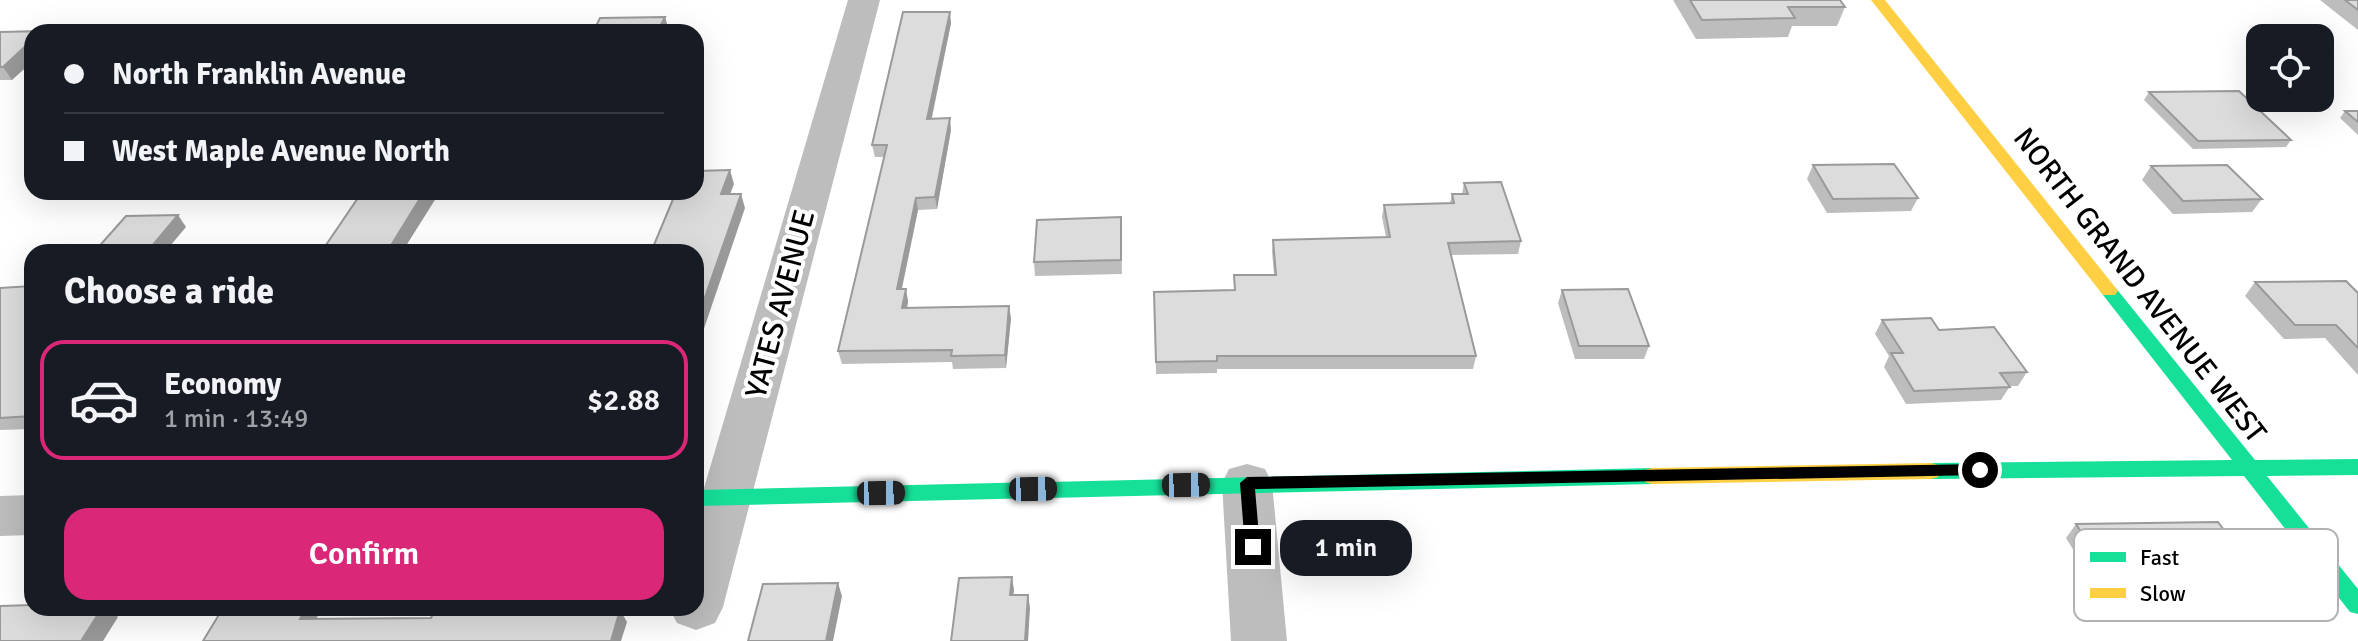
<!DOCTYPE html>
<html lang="en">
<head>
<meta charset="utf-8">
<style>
  :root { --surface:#171b24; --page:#20242c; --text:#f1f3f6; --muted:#9ea1a6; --line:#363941; --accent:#db2777 }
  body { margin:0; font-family:Signika,sans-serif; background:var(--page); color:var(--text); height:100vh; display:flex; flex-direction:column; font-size:30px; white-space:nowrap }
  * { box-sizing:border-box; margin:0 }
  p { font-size:26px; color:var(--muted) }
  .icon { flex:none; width:44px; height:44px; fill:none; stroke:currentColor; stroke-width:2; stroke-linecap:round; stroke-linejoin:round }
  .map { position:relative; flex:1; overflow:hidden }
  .details { position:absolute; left:24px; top:244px; width:680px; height:372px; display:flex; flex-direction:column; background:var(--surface); border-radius:24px; box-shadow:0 8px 32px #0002 }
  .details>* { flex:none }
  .hud { position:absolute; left:24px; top:24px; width:680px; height:176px; border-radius:24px; box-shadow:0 8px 32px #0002; display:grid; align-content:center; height:176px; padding:0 40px; background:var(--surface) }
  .fabs { position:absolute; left:2246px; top:24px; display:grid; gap:16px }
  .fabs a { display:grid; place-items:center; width:88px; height:88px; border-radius:16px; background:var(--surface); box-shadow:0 8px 32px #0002; font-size:40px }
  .end { position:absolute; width:36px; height:36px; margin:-18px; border:10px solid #000; background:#fff; box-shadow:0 0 0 4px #fff }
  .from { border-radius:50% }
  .bubble { position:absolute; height:56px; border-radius:24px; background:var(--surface); box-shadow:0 8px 32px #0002; font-size:26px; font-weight:600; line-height:56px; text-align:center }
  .car { position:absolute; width:24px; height:48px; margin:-24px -12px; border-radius:10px; box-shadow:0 0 6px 2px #0007; background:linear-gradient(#222 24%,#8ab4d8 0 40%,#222 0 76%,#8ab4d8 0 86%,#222 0) }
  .hud b { display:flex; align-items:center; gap:28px; height:76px; font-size:30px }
  .hud b+b { border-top:2px solid var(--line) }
  .hud i { width:20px; height:20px; background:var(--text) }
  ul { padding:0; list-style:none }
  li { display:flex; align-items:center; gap:24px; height:120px; margin:0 16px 12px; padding:0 24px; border:4px solid var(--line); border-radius:24px }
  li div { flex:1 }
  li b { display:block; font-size:30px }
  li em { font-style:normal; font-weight:600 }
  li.current { border-color:var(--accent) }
  li>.icon { width:72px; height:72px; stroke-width:1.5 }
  h2 { padding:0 40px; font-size:36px; line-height:96px }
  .primary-button { display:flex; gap:16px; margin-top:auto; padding:16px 40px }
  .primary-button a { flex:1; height:92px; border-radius:24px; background:var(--accent); color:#fff; font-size:32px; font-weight:600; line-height:92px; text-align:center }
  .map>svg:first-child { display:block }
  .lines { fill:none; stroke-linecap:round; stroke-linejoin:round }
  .street { fill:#bdbdbd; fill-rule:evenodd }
  .fast { fill:#16e098; fill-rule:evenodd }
  .slow { fill:#ffcf43; fill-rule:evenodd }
  .wall { fill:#bdbdbd }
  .shaded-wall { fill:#9a9a9a }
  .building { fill:#dcdcdc; stroke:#9a9a9a; stroke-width:2 }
  .route { fill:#000 }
  .labels { text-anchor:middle; stroke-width:8; stroke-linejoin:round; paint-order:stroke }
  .street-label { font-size:30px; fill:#000; stroke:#fff }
  .key { fill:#fff; stroke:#b2b2b2; stroke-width:2 }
  .key-label { font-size:22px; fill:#000 }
</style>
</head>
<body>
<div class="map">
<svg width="2358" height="641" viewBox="0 0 2358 641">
  <rect width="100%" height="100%" fill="#fff"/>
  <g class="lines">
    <g class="street">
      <path d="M 848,0 L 880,0 L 723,607 L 715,623 L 696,630 L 677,623 L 669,608 L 696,608 L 696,515 Z"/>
      <path d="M 1247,464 L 1265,469 L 1272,483 L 1287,641 L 1231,641 L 1222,483 L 1229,469 Z"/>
      <path d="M 32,495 L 32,535 L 0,536 L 0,496 Z"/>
    </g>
    <g class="fast">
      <path d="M 2109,285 L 2115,287 L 2255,460 L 2358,459 L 2358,475 L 2267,476 L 2358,589 L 2358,614 L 2350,612 L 2244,476 L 1931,479 L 1924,477 L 1921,471 L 1924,465 L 1931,463 L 2232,460 L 2103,295 L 2100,291 Z"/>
      <path d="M 1652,468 L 1659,470 L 1662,476 L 1659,482 L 1652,484 L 696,506 L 696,490 Z"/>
    </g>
    <g class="slow">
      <path d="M 1871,0 L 1885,0 L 2115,287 L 2118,291 L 2115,295 L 2103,295 Z"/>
      <path d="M 1931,463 L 1938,465 L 1941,471 L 1938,477 L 1931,479 L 1652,484 L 1645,482 L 1642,476 L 1645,470 L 1652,468 Z"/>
    </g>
  </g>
  <g class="wall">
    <path d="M 1673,0 L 1840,0 L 1845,7 L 1837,26 L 1792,26 L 1788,37 L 1696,39 Z"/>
    <path d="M 2320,0 L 2358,0 L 2358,30 Z"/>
    <path d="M 951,23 L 932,118 L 951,130 L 937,209 L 918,210 L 902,289 L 908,301 L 907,308 L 1011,318 L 1006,368 L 953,369 L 952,362 L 842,364 L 838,351 L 884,157 L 875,157 L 872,145 Z"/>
    <path d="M 42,31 L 32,32 L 12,80 L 0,80 L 0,32 Z"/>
    <path d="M 2149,92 L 2291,140 L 2286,147 L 2193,149 L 2144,100 Z"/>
    <path d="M 2345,111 L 2358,111 L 2358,135 L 2340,118 Z"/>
    <path d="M 1813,165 L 1918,198 L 1911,211 L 1827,213 L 1807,179 Z"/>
    <path d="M 2151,166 L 2262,199 L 2252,212 L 2173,214 L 2142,180 Z"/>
    <path d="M 1464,183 L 1521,241 L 1518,254 L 1451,255 L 1476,356 L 1473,369 L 1217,369 L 1217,373 L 1156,374 L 1154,292 L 1234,290 L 1234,275 L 1274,275 L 1272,252 L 1273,240 L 1386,237 L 1382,217 L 1384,205 L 1450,203 L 1452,194 L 1462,194 Z"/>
    <path d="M 436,198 L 402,252 L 327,252 L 324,248 Z"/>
    <path d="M 1121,217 L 1122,274 L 1035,276 L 1034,262 Z"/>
    <path d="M 2255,282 L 2358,293 L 2358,375 L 2325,338 L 2284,339 L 2245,296 Z"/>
    <path d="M 32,286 L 32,429 L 0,430 L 0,288 Z"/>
    <path d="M 1562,290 L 1649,346 L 1644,359 L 1575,359 L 1558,303 Z"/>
    <path d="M 1882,320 L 1939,330 L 2027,372 L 2018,386 L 2010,386 L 2001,400 L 1906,404 L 1884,367 L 1889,356 L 1875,334 Z"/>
    <path d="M 2076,524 L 2245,558 L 2232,571 L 2088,574 L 2066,538 Z"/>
  </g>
  <g class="shaded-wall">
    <path d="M 950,12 L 951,23 L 929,130 L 927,119 Z"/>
    <path d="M 665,17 L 669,30 L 668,32 L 657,32 Z"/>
    <path d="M 32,40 L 32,62 L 12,80 L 3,67 Z"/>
    <path d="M 950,118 L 951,130 L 937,209 L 935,197 Z"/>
    <path d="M 730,170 L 734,184 L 725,208 L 721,194 Z"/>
    <path d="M 424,192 L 433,192 L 436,198 L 402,252 L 393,252 L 390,247 Z"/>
    <path d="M 741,194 L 745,208 L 696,352 L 696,323 Z"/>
    <path d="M 916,198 L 918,210 L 899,301 L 897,289 Z"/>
    <path d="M 178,215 L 186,227 L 165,252 L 147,252 Z"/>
    <path d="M 906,289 L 908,301 L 905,321 L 902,308 Z"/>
    <path d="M 1009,306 L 1011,318 L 1006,368 L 1005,355 Z"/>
    <path d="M 1012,577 L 1014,590 L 1012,608 L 1010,595 Z"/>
    <path d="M 838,583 L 842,596 L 833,641 L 826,641 Z"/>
    <path d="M 1028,595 L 1030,608 L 1028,641 L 1025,641 Z"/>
    <path d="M 102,608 L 109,608 L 118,617 L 103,641 L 81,641 Z"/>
    <path d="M 306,608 L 319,608 L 321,610 L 310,631 L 300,619 Z"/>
    <path d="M 620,610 L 627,622 L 621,641 L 611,641 Z"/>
  </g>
  <g class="building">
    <path d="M 1690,0 L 1840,0 L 1845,7 L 1788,7 L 1795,18 L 1702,20 Z"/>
    <path d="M 2345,0 L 2358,0 L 2358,10 Z"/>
    <path d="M 903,12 L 950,12 L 927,119 L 950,118 L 935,197 L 916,198 L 897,289 L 906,289 L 902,308 L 1009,306 L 1005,355 L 951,356 L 952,350 L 838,351 L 887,145 L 872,145 Z"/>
    <path d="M 665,17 L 657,32 L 593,32 L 600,18 Z"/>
    <path d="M 42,31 L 32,32 L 32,40 L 3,67 L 0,67 L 0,32 Z"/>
    <path d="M 2239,91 L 2291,140 L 2198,141 L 2149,92 Z"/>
    <path d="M 2345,111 L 2358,111 L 2358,122 Z"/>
    <path d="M 1894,164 L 1918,198 L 1833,199 L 1813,165 Z"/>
    <path d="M 2227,165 L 2262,199 L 2183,201 L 2151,166 Z"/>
    <path d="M 730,170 L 721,194 L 741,194 L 696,323 L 696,252 L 651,252 L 676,192 L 696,192 L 696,171 Z"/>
    <path d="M 1501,182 L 1521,241 L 1448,243 L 1476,356 L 1217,356 L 1217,361 L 1156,362 L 1154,292 L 1235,290 L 1234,275 L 1276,275 L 1273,240 L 1390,237 L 1384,205 L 1454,203 L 1452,194 L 1468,194 L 1464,183 Z"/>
    <path d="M 362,192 L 424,192 L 390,247 L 324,248 Z"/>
    <path d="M 178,215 L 147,252 L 94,252 L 126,216 Z"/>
    <path d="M 1121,217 L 1121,260 L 1034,262 L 1037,220 Z"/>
    <path d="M 2346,281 L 2358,293 L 2358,348 L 2336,325 L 2295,325 L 2255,282 Z"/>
    <path d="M 32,286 L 32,416 L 0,418 L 0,288 Z"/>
    <path d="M 1628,289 L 1649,346 L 1579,346 L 1562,290 Z"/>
    <path d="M 1931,318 L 1939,330 L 1994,327 L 2027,372 L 2000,373 L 2010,387 L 1914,391 L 1891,353 L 1903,353 L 1882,320 Z"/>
    <path d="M 2218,522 L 2245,558 L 2100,561 L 2076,524 Z"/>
    <path d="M 1012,577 L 1010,595 L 1028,595 L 1025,641 L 951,641 L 959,578 Z"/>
    <path d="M 838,583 L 826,641 L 748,641 L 763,584 Z"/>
    <path d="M 32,605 L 32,608 L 102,608 L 81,641 L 0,641 L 0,606 Z"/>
    <path d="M 223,608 L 306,608 L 300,619 L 431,618 L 434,611 L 505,608 L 502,615 L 620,610 L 611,641 L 203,641 Z"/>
  </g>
  <path class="route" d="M 1980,464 L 1987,470 L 1980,475 L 1255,489 L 1260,547 L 1253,553 L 1245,547 L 1240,483 L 1247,477 Z"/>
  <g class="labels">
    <g class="street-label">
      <text transform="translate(2140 285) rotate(52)" y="10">NORTH GRAND AVENUE WEST</text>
      <text transform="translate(780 304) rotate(-75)" y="10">YATES AVENUE</text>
    </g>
  </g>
  <rect x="2074" y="529" width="264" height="92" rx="12" class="key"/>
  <rect x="2090" y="552" width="36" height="10" fill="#16e098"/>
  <rect x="2090" y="588" width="36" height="10" fill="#ffcf43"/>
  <g class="key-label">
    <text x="2140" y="565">Fast</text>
    <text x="2140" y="601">Slow</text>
  </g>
</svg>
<div class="fabs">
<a><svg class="icon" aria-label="locate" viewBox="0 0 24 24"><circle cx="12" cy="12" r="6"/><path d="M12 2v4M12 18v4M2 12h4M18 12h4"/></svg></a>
</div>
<i class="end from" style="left:1980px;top:470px"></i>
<i class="end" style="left:1253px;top:547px"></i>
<div class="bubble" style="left:1280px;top:520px;width:132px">1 min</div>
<i class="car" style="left:1186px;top:485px;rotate:89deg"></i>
<i class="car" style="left:1033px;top:489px;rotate:89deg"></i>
<i class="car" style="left:881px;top:493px;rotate:89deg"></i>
<div class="hud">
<b><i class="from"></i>North Franklin Avenue</b>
<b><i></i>West Maple Avenue North</b>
</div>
<section class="details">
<h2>Choose a ride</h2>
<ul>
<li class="current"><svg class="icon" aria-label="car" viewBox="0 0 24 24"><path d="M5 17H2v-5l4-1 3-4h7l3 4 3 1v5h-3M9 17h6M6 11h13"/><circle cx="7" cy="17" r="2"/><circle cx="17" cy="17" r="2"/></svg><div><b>Economy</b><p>1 min · 13:49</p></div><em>$2.88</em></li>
</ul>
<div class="primary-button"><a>Confirm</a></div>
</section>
</div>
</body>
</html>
